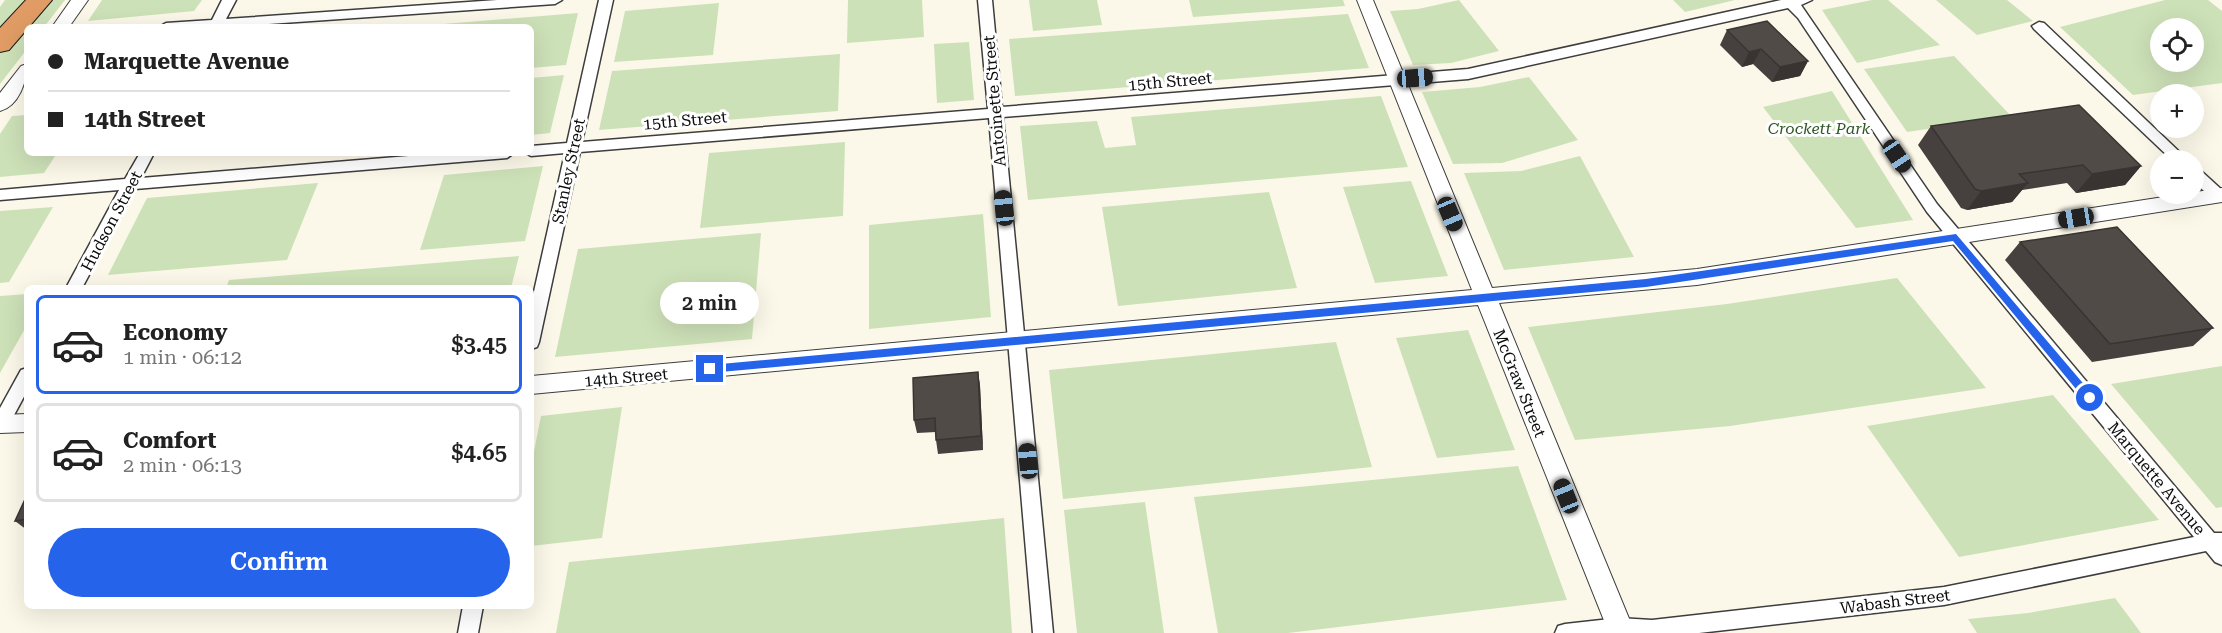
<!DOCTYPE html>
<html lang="en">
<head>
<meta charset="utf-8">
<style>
  :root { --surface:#fff; --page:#f2f2f2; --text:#222; --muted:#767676; --line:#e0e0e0; --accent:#2563eb }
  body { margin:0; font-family:"Roboto Serif",serif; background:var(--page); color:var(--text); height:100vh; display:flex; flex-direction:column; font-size:22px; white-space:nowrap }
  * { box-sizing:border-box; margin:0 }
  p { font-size:20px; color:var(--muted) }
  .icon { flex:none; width:33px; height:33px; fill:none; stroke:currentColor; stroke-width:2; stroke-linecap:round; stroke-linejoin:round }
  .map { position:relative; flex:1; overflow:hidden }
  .drawer { position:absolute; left:24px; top:285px; width:510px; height:324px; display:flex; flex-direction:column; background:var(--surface); border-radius:9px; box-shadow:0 6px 24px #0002 }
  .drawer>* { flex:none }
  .guide { position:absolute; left:24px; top:24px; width:510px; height:132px; border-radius:9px; box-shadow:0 6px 24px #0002; display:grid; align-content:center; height:132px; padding:0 24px; background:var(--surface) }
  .tools { position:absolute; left:2150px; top:18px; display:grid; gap:12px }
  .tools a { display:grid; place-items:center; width:54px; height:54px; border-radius:50%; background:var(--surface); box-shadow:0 6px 24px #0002; font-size:30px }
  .end { position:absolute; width:27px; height:27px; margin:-14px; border:8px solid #2563eb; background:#fff; box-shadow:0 0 0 3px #fff }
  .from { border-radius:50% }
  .bubble { position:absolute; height:42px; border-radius:21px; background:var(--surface); box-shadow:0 6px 24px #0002; font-size:20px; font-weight:600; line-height:42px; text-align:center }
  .car { position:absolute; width:18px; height:36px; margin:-18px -9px; border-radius:8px; box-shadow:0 0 4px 2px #0007; background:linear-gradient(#222 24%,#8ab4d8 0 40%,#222 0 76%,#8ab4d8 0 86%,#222 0) }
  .guide b { display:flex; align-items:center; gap:21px; height:57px; font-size:22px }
  .guide b+b { border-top:2px solid var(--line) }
  .guide i { width:15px; height:15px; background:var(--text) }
  ul { padding:10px 0 0; list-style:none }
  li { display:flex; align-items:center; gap:18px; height:99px; margin:0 12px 9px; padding:0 12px; border:3px solid var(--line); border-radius:9px }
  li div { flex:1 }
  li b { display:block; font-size:22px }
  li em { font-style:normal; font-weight:600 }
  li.on { border-color:var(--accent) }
  li>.icon { width:54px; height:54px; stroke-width:1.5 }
  .action { display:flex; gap:12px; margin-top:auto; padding:12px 24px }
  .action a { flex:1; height:69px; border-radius:36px; background:var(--accent); color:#fff; font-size:24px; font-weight:600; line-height:69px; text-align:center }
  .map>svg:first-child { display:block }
  .green { fill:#cde1b8; fill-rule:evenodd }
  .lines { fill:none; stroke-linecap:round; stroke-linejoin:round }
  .minor-casing { stroke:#3d3d3d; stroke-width:3 }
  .tertiary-casing { stroke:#3d3d3d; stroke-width:2 }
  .motorway-casing { stroke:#1b1b1b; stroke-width:2 }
  .minor { fill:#fff; fill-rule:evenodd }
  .tertiary { fill:#fff; fill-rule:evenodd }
  .motorway { fill:#e09c64; fill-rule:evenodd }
  .wall { fill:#46403e }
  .shaded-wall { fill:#393432 }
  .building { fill:#514b48; stroke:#393432; stroke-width:1.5 }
  .route { fill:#2563eb }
  .labels { text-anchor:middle; stroke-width:6; stroke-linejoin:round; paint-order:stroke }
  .street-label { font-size:16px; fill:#0a0a0a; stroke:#fff }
  .park-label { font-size:16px; font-style:italic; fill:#2f5724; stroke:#fff }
</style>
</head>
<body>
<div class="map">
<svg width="2222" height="633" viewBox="0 0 2222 633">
  <rect width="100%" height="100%" fill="#fcf8e9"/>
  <g class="green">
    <path d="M 5,0 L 29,0 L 0,32 L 0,7 Z"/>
    <path d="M 45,0 L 65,0 L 44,27 L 27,27 L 27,49 L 0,84 L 0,50 Z"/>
    <path d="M 102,0 L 202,0 L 194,11 L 88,21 Z"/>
    <path d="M 848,0 L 922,0 L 924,37 L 847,43 Z"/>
    <path d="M 1029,0 L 1097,0 L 1102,25 L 1033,31 Z"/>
    <path d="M 1189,0 L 1343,0 L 1345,6 L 1193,17 Z"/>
    <path d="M 1459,0 L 1499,51 L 1451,63 L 1413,65 L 1390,11 L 1418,9 Z"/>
    <path d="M 1673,0 L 1735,0 L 1685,12 Z"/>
    <path d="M 1872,0 L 1888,0 L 1940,45 L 1857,63 L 1822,10 Z"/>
    <path d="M 1936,0 L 2007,0 L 2033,21 L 1977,35 Z"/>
    <path d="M 2165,0 L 2208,0 L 2222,11 L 2222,83 L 2133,95 L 2060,27 ZM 2160,28 L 2193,28 L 2193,62 L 2160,62 Z"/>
    <path d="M 719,3 L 713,55 L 614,62 L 625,11 Z"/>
    <path d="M 578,13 L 566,65 L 531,68 L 531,27 L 407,27 Z"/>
    <path d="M 1348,14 L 1369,68 L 1015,96 L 1009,39 Z"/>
    <path d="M 969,42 L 974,100 L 937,103 L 934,44 Z"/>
    <path d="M 840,54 L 838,111 L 599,130 L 612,71 Z"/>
    <path d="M 1954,56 L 2012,117 L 1907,132 L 1864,69 Z"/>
    <path d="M 564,75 L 550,133 L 531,135 L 531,78 Z"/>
    <path d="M 1529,77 L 1578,140 L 1502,163 L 1453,164 L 1422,92 L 1480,87 Z"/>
    <path d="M 1832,91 L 1913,220 L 1856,228 L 1763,107 Z"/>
    <path d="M 1381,96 L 1408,167 L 1028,200 L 1020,126 L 1097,121 L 1105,148 L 1136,145 L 1131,117 Z"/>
    <path d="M 27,115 L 27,153 L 57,153 L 44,173 L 0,177 L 0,134 L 12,116 Z"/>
    <path d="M 845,142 L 843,216 L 700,228 L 709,153 Z"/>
    <path d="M 1580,156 L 1634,257 L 1504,270 L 1464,173 L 1521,171 Z"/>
    <path d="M 543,166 L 525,241 L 420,250 L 444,175 Z"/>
    <path d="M 1411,181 L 1448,276 L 1375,283 L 1343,187 Z"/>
    <path d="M 318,183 L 287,260 L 108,275 L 147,198 Z"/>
    <path d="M 1269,192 L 1297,288 L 1118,306 L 1102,207 Z"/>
    <path d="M 53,207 L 9,282 L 0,283 L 0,211 Z"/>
    <path d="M 983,214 L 991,317 L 869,329 L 869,225 Z"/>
    <path d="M 761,233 L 752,339 L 555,357 L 578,249 Z"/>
    <path d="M 519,256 L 511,288 L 226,288 L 229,280 Z"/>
    <path d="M 1897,278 L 1986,388 L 1730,426 L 1575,440 L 1528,327 L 1727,304 Z"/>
    <path d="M 27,294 L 27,325 L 0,373 L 0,296 Z"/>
    <path d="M 1468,330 L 1515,450 L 1437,458 L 1396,338 Z"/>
    <path d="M 1336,342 L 1372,467 L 1063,499 L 1049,370 Z"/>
    <path d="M 2222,366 L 2222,507 L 2216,508 L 2111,384 Z"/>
    <path d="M 2053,395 L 2159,520 L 1959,557 L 1867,426 Z"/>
    <path d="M 622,407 L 602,538 L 531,546 L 531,467 L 541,416 Z"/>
    <path d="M 1518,466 L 1567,600 L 1288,633 L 1218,633 L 1194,497 Z"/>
    <path d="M 1145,502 L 1164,633 L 1077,633 L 1064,510 Z"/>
    <path d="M 1004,518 L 1012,633 L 556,633 L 569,562 Z"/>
    <path d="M 2115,598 L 2141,633 L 1977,633 L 1968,619 L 2028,613 Z"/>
  </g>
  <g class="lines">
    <defs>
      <g id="minor">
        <path d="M 222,0 L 236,0 L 226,19 L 497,0 L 562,0 L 555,4 L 226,27 L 159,27 L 166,23 L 212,20 Z"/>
        <path d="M 599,0 L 613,0 L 582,142 L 988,109 L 978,0 L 992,0 L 1002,107 L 1468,69 L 1781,0 L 1812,0 L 1801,5 L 1937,204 L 2214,533 L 2222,533 L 2222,565 L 2215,562 L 2206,551 L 1944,605 L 1699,633 L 1555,633 L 1558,626 L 1565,624 L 1619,618 L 1652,620 L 1944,587 L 2194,537 L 1927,212 L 1798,18 L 1788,8 L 1468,79 L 1003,117 L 1053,633 L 1033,633 L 989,118 L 580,152 L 539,342 L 537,347 L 531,349 L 531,305 L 565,153 L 531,156 L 525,153 L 531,153 L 531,146 L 567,143 Z"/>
        <path d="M 2039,22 L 2044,23 L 2188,160 L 2172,160 L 2034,29 L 2032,26 Z"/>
        <path d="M 140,153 L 154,153 L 141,178 L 445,153 L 514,153 L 507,158 L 135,189 L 82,288 L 66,288 L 119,190 L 0,200 L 0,190 L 125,179 Z"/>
        <path d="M 2193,167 L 2198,168 L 2222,190 L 2222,201 L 2214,200 L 2193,181 Z"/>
        <path d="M 27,368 L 27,391 L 6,430 L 0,432 L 0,408 L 21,370 Z"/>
        <path d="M 463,606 L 483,606 L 478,633 L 458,633 Z"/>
      </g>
      <g id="tertiary">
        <path d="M 71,0 L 88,0 L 69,27 L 52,27 Z"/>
        <path d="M 1357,0 L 1373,0 L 1492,288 L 1697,269 L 2222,188 L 2222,202 L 1697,285 L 1499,303 L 1635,633 L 1609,633 L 1478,305 L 531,394 L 531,376 L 1472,290 Z"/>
        <path d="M 27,64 C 27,81 19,106 0,111 L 0,93 L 21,66 Z"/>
        <path d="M 27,414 L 27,432 L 0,433 L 0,415 Z"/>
      </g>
      <path id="motorway" d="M 26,0 L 52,0 L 9,50 L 0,52 L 0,28 Z"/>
    </defs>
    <use href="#minor" class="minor-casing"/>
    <use href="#tertiary" class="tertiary-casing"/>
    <use href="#motorway" class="motorway-casing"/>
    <use href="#minor" class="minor"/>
    <use href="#tertiary" class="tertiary"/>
    <use href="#motorway" class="motorway"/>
  </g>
  <g class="wall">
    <path d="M 1727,30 L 1808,61 L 1800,76 L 1772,82 L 1753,64 L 1742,67 L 1720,45 Z"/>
    <path d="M 1931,126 L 2141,166 L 2125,185 L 2076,193 L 2067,183 L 2022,190 L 2012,202 L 1967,210 L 1961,208 L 1918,145 Z"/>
    <path d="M 2020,242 L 2213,328 L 2193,346 L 2092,362 L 2005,260 Z"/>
    <path d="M 978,372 L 980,386 L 983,450 L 938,454 L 936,440 L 936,432 L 917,433 L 914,420 Z"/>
    <path d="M 27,495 L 27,530 L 15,521 Z"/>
  </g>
  <g class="shaded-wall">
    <path d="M 1761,49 L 1753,64 L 1742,67 L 1749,52 Z"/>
    <path d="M 1808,61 L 1800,76 L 1772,82 L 1780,67 Z"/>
    <path d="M 2141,166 L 2125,185 L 2076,193 L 2092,174 Z"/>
    <path d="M 2028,183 L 2012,202 L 1967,210 L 1981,191 Z"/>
    <path d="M 978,372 L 980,386 L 983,450 L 981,436 Z"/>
  </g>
  <g class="building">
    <path d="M 1767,21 L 1808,61 L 1780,67 L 1761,49 L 1749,52 L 1727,30 Z"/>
    <path d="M 2079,105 L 2141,166 L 2092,174 L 2083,165 L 2019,174 L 2028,183 L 1981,191 L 1975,189 L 1931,126 Z"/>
    <path d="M 2117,227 L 2213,328 L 2110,344 L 2020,242 Z"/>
    <path d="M 978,372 L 981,436 L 936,440 L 935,418 L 914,420 L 913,378 Z"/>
    <path d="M 27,495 L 27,519 L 15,521 Z"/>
  </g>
  <path class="route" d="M 1956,234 L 2093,395 L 2093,401 L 2086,401 L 1953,241 L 1646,287 L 710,373 L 705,369 L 710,365 L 1646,279 Z"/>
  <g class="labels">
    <g class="street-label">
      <text transform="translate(1170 81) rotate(-5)" y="6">15th Street</text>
      <text transform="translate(994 101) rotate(-95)" y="6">Antoinette Street</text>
      <text transform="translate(685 120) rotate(-5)" y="6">15th Street</text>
      <text transform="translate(568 171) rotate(-78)" y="6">Stanley Street</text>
      <text transform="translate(111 221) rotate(-62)" y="6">Hudson Street</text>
      <text transform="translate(626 377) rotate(-5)" y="6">14th Street</text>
      <text transform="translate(1520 383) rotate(68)" y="6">McGraw Street</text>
      <text transform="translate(2157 478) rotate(50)" y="6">Marquette Avenue</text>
      <text transform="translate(1895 601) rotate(-7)" y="6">Wabash Street</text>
    </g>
    <g class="park-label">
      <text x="1819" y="134">Crockett Park</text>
    </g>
  </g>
</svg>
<div class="tools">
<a><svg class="icon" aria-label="locate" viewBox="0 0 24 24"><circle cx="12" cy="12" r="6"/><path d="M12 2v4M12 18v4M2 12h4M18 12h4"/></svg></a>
<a>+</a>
<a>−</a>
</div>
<i class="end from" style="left:2090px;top:398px"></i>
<i class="end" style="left:710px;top:369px"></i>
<div class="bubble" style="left:660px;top:282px;width:99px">2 min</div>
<i class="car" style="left:1415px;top:78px;rotate:86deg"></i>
<i class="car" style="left:1897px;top:156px;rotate:146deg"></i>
<i class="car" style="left:1004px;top:208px;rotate:354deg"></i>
<i class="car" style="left:1450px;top:214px;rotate:157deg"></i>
<i class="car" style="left:2076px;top:218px;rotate:261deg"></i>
<i class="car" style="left:1028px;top:461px;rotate:355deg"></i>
<i class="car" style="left:1566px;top:496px;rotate:338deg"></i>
<div class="guide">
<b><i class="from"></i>Marquette Avenue</b>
<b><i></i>14th Street</b>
</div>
<section class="drawer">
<ul>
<li class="on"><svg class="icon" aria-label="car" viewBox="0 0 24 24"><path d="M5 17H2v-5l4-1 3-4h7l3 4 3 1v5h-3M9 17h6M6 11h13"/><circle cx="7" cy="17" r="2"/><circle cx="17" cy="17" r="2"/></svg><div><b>Economy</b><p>1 min · 06:12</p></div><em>$3.45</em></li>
<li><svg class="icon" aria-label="car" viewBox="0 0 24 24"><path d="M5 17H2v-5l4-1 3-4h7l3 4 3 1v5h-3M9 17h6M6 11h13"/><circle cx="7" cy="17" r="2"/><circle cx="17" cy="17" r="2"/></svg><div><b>Comfort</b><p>2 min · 06:13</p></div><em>$4.65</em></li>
</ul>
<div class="action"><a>Confirm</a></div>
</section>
</div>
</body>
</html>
